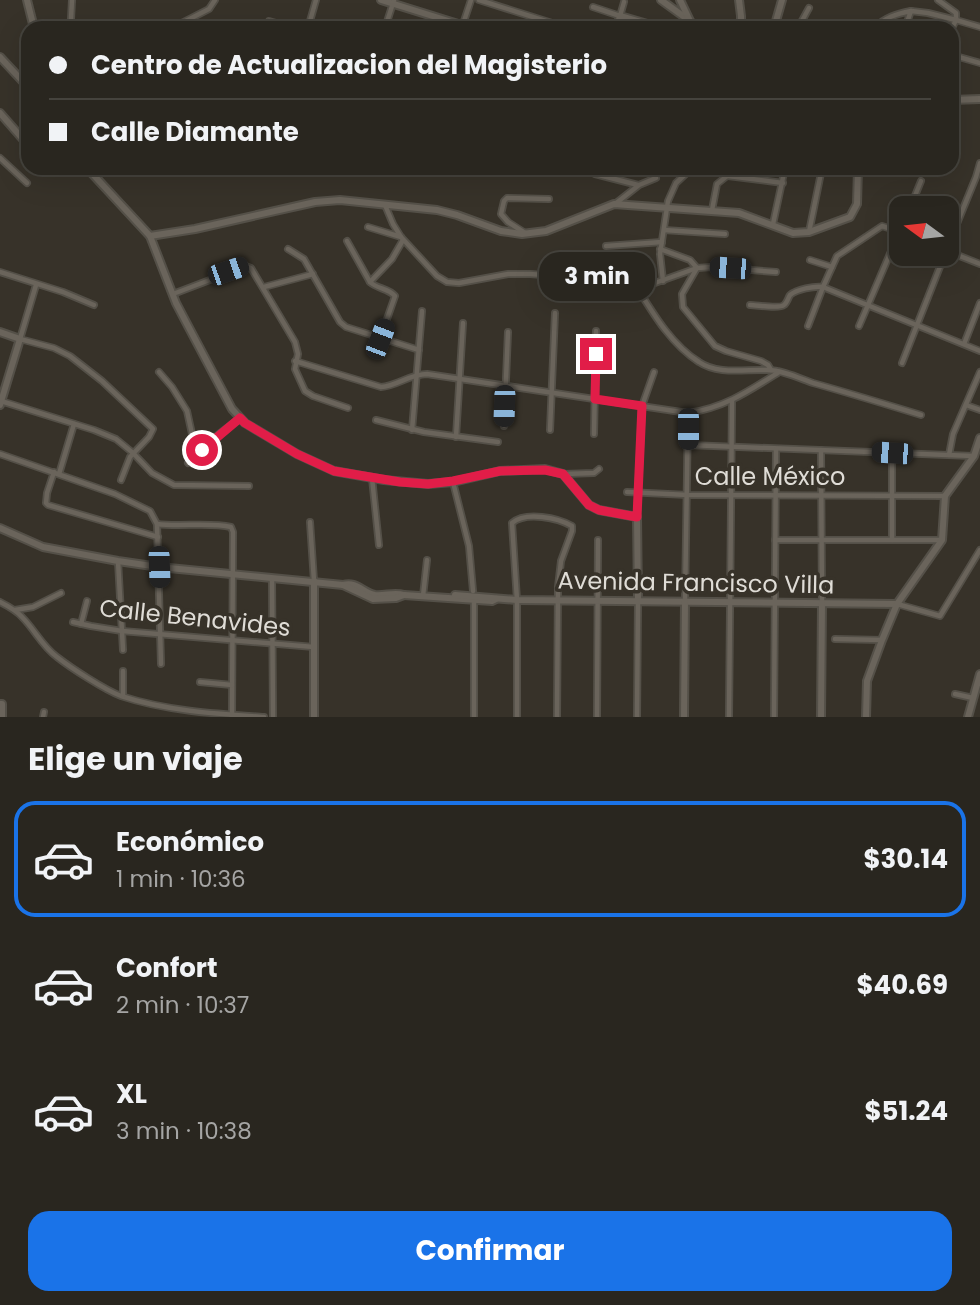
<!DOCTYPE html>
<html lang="es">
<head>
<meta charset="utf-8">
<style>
  :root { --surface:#29261f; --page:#312e28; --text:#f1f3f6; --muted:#a5a5a4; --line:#45433d; --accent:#1a73e8 }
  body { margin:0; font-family:Poppins,sans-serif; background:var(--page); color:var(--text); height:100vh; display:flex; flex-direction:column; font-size:26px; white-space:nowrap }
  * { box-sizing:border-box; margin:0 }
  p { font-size:23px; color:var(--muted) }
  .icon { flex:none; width:38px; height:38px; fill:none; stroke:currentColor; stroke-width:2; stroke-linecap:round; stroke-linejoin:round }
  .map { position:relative; height:717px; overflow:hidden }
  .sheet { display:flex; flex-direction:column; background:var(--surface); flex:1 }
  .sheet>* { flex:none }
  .banner { position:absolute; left:21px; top:21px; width:938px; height:154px; border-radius:21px; box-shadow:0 7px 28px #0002,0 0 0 2px var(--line); display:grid; align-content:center; height:154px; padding:0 28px; background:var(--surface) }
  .needle { width:46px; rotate:285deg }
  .controls { position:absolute; left:889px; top:196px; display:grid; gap:14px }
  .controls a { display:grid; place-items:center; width:70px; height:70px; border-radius:14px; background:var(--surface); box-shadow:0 7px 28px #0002,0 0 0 2px var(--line); font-size:35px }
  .end { position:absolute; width:32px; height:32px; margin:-16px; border:9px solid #e11d48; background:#fff; box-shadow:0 0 0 4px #fff }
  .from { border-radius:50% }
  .bubble { position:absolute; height:49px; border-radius:21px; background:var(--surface); box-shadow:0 7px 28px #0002,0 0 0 2px var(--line); font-size:23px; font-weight:700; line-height:49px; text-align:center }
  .car { position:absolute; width:21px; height:42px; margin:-21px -10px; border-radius:9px; box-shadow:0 0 5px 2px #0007; background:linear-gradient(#222 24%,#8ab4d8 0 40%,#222 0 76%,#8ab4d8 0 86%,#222 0) }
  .banner b { display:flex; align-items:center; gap:24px; height:66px; font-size:26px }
  .banner b+b { border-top:2px solid var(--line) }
  .banner i { width:18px; height:18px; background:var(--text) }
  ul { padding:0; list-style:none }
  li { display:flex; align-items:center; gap:21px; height:116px; margin:0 14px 10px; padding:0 14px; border:4px solid transparent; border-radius:21px }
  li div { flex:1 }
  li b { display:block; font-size:26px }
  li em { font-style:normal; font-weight:700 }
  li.active { border-color:var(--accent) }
  li>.icon { width:63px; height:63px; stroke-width:1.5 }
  h2 { padding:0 28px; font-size:32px; line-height:84px }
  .button { display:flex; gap:14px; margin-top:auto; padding:14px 28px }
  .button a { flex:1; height:80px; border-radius:21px; background:var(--accent); color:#fff; font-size:28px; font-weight:700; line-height:80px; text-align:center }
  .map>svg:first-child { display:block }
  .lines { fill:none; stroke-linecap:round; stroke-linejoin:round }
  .street-casing { stroke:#545048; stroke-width:8 }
  .secondary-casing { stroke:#545048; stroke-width:10 }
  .street { stroke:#6a645b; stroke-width:4.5 }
  .secondary { stroke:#6a645b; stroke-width:6 }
  .route { stroke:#e11d48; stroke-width:9 }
  .labels { text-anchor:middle; stroke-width:7; stroke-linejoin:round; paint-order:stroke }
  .street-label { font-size:24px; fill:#dfdcd6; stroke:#373229 }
</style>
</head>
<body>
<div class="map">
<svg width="980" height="717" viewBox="0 0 980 717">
  <rect width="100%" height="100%" fill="#373229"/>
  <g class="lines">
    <defs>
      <g id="street">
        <path d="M 479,0 L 568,28"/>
        <path d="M 938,0 L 956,13 L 956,20 L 980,27"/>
        <path d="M 593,7 L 620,16 L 624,2"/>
        <path d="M 911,11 L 928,13 L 956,20 L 952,28"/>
        <path d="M 71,19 L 72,0"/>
        <path d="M 269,21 L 294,28"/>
        <path d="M 462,27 L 471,0"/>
        <path d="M 172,28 L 209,9 L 215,0"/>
        <path d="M 308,28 L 316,0"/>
        <path d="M 385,28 L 394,0"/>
        <path d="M 798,28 L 809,8"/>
        <path d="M 874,28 C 886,17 896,14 911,11 L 905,28"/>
        <path d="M 952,55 L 980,63"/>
        <path d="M 0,158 L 27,183"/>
        <path d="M 595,174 L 638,185"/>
        <path d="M 728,176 L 783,183"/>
        <path d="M 615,204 L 639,185 L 656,178"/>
        <path d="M 385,205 L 393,224 L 401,237 L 437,276 L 447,282 L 459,283 L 508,274 L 530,274 L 612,280 L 638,289"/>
        <path d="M 910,208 L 921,181"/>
        <path d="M 712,210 L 717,184 L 737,168"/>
        <path d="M 947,220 L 957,223"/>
        <path d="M 773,224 L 785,168"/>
        <path d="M 368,227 L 401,237"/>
        <path d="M 664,230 L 725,234"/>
        <path d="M 809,232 L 822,168"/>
        <path d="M 525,233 L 508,222 L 501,214 L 504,201 L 507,198 L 549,199"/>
        <path d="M 347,241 L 370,282 C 377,289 388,288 395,296 L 380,339"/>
        <path d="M 606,246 L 662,242"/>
        <path d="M 947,248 L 976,177 L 980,163"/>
        <path d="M 288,249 L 304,259 L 340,322 L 346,327 L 419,350"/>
        <path d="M 660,249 L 690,260 L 697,268"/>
        <path d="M 947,251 L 980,264"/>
        <path d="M 810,260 L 832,267"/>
        <path d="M 697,268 L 682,294 L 683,307 L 715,346 L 726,351 L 761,361 L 768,365 L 771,370"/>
        <path d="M 0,272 L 63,292 L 94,305"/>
        <path d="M 663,281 L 660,254 L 668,201 L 676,183 L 692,168"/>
        <path d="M 370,282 L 392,259 L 403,240"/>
        <path d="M 36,285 L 20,339 L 54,348 L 70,356 L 102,381 L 153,429 L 149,437 L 130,457 L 121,480"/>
        <path d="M 264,287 L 313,274"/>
        <path d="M 638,289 C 654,315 672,345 699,362 C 718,375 745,369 767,370 C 782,370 799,378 813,383 C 849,393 885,404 921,415"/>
        <path d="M 638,289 L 697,268 L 712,267 L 776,272"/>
        <path d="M 173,294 L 215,278 L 228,270 L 243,265 L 251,268 L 295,342 L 298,354 L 295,369 L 305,391 L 313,396 L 348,408"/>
        <path d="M 750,305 C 757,305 779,309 784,305 C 787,303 788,298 790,295 C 797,289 814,286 823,287 L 980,351"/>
        <path d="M 808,326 L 823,287 L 837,256 L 882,226 L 901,232"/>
        <path d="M 859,326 L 901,228"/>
        <path d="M 964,344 L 980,303"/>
        <path d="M 295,361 L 381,387 C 397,386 410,374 427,374 L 688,413 C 724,408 749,391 779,372"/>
        <path d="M 902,363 L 945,254"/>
        <path d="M 159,372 L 172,387 L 187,411 L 192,434 L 202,450"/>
        <path d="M 1,401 L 94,430 L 116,439 L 133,453 L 152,473 L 174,485 L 249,486"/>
        <path d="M 966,405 L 980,410"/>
        <path d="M 376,420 L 424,432 L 498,442"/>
        <path d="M 504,426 L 508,332"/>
        <path d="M 412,430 L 422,311"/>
        <path d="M 550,430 L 555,313"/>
        <path d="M 594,434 L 596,331"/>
        <path d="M 456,437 L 463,323"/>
        <path d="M 688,445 L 973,456"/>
        <path d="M 821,450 L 822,603"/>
        <path d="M 892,453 L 892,540"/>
        <path d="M 0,454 L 115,494 L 150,511 L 157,524 L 161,664"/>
        <path d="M 949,455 L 953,434 L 980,372"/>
        <path d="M 188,463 L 219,434 L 240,418"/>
        <path d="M 54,472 L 47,493 L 46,503 L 48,505 L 158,537"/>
        <path d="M 59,474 L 74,424"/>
        <path d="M 564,474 L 594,473 L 599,469"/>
        <path d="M 372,478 L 379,545"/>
        <path d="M 453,482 L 469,546 L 473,591"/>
        <path d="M 627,492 L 688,495 L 945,496"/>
        <path d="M 637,517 L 642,406 L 654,372"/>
        <path d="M 310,522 L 314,581"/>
        <path d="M 157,524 C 180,527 210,522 231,527 L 233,532 L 232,717"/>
        <path d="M 775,540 L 942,540"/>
        <path d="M 118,561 L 123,650"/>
        <path d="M 272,578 L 273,717"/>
        <path d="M 423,596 L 427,560"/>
        <path d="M 685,601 L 688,413"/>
        <path d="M 0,602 C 8,606 16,610 22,617 C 35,630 42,646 57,657 C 71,668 105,690 121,696 C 166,711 218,714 264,717"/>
        <path d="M 897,604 L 940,616 L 980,550"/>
        <path d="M 15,610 L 33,607 L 61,593"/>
        <path d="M 73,622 L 91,626 L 122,631 L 314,647"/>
        <path d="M 81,624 L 87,601"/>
        <path d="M 835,639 L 882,640"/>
        <path d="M 200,682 L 232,685"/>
        <path d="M 955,694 L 973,698"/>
        <path d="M 123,696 L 123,671"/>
        <path d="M 43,717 L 44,712"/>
        <path d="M 474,717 L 474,601"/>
        <path d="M 517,717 L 517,600 L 512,523 C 526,511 558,518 572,526 L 572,531 L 561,561 L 558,587 L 557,717"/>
        <path d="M 597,717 L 598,540"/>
        <path d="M 637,717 L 638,601"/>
        <path d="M 729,717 L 732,401"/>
        <path d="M 774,717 L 776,449"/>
      </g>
      <g id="secondary">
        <path d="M 27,0 L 34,28"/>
        <path d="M 381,0 L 471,28"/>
        <path d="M 661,0 L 690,21"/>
        <path d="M 680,0 L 690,21 L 689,28"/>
        <path d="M 739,0 L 741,16 L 741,28"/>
        <path d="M 617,28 L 620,16 L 661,28"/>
        <path d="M 774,28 L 782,0"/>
        <path d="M 0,57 L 28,87"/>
        <path d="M 952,100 L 980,99"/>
        <path d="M 0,113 L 28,145"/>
        <path d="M 87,168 L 150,236 L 176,303 L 187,324 L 232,409 L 245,423 L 297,454 L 334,471 L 384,480 L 428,484 L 453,482 L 500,471 L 545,469 L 563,474 L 589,505 L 599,510 L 637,517 L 638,601"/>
        <path d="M 150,236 L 195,229 L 315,202 L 340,200 L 437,210 L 457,215 L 501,231 L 522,234 L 546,231 L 614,204 L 739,213 L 793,233 L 809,232 L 850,217 L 857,204 L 858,168"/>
        <path d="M 0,332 L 20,339 L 0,405"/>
        <path d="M 0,528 L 43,547 L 118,561 L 159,567 L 343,585 C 357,581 363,593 375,595 C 385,596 394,592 404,595 L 492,601 L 496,599"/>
        <path d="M 343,585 L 373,599 L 396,598 L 404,595"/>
        <path d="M 455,595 L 517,600 L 897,604"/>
        <path d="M 0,704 L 2,704 L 2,717"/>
        <path d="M 314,717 L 314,581"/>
        <path d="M 684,717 L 685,601"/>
        <path d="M 821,717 L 822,603"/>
        <path d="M 866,717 L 867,681 L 882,640 L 897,604 L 942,540 L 945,496 L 974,456 L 980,438"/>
        <path d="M 968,717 L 980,674"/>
      </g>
    </defs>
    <use href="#street" class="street-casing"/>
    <use href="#secondary" class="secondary-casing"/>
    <use href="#street" class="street"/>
    <use href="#secondary" class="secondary"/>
  </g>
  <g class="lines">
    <path class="route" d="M 202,450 L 240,418 L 245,423 L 297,454 L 334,471 L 400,482 L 428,484 L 453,481 L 500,471 L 545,470 L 563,474 L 589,505 L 599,510 L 637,517 L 642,406 L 595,399 L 596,354"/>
  </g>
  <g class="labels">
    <g class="street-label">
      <text x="770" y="485">Calle México</text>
      <text transform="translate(696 583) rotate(1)" y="8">Avenida Francisco Villa</text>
      <text transform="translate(195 618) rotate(6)" y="8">Calle Benavides</text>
    </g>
  </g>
</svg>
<div class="controls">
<a><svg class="needle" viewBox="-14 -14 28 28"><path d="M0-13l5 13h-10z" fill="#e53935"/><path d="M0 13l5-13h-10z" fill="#a5a5a4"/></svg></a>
</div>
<i class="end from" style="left:202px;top:450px"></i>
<i class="end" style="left:596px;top:354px"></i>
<div class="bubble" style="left:539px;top:252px;width:116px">3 min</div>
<i class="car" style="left:730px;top:268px;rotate:274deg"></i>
<i class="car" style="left:228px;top:271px;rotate:71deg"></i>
<i class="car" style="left:380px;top:339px;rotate:21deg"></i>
<i class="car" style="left:504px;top:406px;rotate:182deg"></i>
<i class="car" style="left:688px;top:429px;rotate:180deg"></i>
<i class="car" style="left:892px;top:453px;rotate:274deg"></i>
<i class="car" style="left:159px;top:567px;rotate:178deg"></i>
<div class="banner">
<b><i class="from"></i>Centro de Actualizacion del Magisterio</b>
<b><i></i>Calle Diamante</b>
</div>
</div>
<section class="sheet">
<h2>Elige un viaje</h2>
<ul>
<li class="active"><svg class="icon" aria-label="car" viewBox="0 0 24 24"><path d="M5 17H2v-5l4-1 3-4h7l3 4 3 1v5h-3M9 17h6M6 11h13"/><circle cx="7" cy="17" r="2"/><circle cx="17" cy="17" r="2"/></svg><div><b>Económico</b><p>1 min · 10:36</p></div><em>$30.14</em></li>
<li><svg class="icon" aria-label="car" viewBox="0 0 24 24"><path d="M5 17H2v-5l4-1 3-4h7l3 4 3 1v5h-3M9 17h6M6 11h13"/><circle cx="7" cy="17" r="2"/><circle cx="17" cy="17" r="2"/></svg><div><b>Confort</b><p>2 min · 10:37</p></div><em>$40.69</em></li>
<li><svg class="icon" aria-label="car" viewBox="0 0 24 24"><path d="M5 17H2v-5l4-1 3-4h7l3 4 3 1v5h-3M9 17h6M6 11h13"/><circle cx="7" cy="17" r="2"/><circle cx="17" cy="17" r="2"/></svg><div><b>XL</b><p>3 min · 10:38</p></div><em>$51.24</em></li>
</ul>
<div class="button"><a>Confirmar</a></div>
</section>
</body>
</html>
